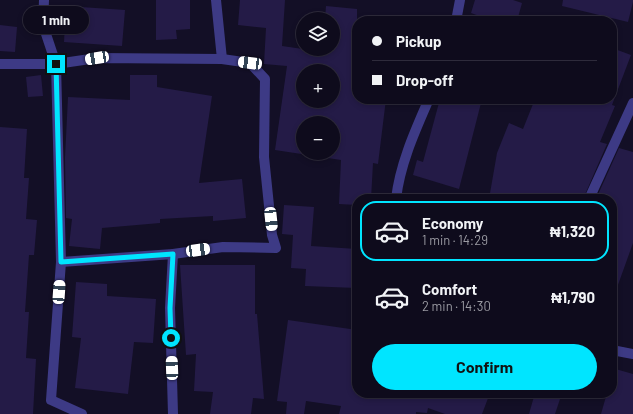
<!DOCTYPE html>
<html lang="en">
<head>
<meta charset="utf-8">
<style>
  :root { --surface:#0e0b1c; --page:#171425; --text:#f1f3f6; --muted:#9b9ba3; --line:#2e2b3b; --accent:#00e5ff }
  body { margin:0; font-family:Barlow,sans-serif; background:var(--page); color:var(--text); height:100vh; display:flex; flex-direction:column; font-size:15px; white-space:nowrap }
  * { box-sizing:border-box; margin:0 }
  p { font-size:13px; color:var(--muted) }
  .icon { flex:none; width:22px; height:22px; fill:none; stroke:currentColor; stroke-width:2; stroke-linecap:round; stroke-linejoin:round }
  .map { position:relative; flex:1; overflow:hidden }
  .sheet { position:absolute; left:352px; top:194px; width:265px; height:204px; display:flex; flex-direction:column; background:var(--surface); border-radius:16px; box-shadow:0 2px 6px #0003,0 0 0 1px var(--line) }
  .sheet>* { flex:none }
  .guide { position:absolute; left:352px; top:16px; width:265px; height:88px; border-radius:16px; box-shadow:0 2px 6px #0003,0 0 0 1px var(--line); display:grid; align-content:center; height:88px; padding:0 20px; background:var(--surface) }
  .fabs { position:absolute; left:296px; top:12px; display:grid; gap:8px }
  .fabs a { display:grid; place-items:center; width:44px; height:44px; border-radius:50%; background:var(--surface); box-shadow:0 2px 6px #0003,0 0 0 1px var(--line); font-size:20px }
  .end { position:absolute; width:18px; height:18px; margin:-9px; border:5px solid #00e5ff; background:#111; box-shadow:0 0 0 2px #111 }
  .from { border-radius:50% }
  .bubble { position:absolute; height:28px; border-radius:14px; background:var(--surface); box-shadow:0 2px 6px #0003,0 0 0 1px var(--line); font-size:13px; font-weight:700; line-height:28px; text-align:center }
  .car { position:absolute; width:12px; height:24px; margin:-12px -6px; border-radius:5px; box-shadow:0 0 3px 1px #0007; background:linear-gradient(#fff 24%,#345 0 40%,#fff 0 76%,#345 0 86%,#fff 0) }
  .guide b { display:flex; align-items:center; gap:14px; height:38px; font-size:15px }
  .guide b+b { border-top:1px solid var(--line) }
  .guide i { width:10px; height:10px; background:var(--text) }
  ul { padding:7px 0 0; list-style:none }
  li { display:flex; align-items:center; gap:12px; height:60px; margin:0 8px 6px; padding:0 12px; border:2px solid transparent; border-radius:16px }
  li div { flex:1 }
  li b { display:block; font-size:15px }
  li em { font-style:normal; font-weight:700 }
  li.on { border-color:var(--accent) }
  li>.icon { width:36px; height:36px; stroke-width:1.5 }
  .primary-button { display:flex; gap:8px; margin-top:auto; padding:8px 20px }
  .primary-button a { flex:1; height:46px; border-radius:24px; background:var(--accent); color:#111; font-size:16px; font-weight:700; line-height:46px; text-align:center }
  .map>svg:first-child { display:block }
  .building { fill:#241b47; fill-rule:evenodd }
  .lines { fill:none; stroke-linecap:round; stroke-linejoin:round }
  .street { stroke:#3d3a85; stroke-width:10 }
  .route { stroke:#00e5ff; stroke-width:5 }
</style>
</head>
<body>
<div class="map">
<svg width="633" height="414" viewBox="0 0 633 414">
  <rect width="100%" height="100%" fill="#130f26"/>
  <g class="building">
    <path d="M 156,0 L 190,0 L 190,29 L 176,30 L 177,39 L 156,40 Z"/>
    <path d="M 240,0 L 285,0 L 282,46 L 303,49 L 333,49 L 333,19 L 325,19 L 326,6 L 357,9 L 357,99 L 386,99 L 378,164 L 373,163 L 371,199 L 357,199 L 357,205 L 339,204 L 341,160 L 275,150 L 287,66 L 264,64 L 266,28 L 238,25 ZM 303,71 L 333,71 L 333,101 L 303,101 ZM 303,123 L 333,123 L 333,153 L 303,153 Z"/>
    <path d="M 475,0 L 513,0 L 522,3 L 517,21 L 493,21 L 471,13 Z"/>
    <path d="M 563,0 L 633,0 L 633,2 L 628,22 L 562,6 Z"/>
    <path d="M 66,6 L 125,10 L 122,46 L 64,42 Z"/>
    <path d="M 0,25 L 17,27 L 15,52 L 0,51 Z"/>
    <path d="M 612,48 L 631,55 L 612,105 L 615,106 L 600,142 L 607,144 L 583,199 L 489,199 L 497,153 L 509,123 L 523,129 L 535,99 L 612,99 Z"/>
    <path d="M 41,75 L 43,96 L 28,97 L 26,77 Z"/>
    <path d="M 130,75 L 157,75 L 157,87 L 212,96 L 199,183 L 242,179 L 246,218 L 213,221 L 213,216 L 160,219 L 160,223 L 102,228 L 100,249 L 69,246 L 72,219 L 66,218 L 65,158 L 68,97 L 130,100 Z"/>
    <path d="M 440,99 L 482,99 L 459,189 L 413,175 L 417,160 L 423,162 Z"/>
    <path d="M 0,127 L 27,129 L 24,178 L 29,178 L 26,219 L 37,220 L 34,255 L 29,255 L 25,312 L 29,312 L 26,358 L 36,359 L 33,414 L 0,414 Z"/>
    <path d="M 619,148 L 633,152 L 633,243 L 614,296 L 612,295 L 612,199 L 596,199 Z"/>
    <path d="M 284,205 L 314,207 L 311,246 L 357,249 L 357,288 L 305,286 L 306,269 L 291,268 L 293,235 L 282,234 Z"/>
    <path d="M 180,265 L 255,265 L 255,314 L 257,314 L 264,399 L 253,398 L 251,414 L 210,414 L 213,392 L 194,391 L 196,354 L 186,355 Z"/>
    <path d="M 76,282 L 107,284 L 107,296 L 156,299 L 153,343 L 134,342 L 128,394 L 75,388 L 81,338 L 72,337 Z"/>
    <path d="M 288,320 L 357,330 L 357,393 L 490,393 L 482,414 L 445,414 L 428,408 L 427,413 L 416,412 L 416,414 L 339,414 L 341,406 L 306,401 L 304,414 L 286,414 L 287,402 L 277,401 Z"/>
    <path d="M 612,368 L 633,374 L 633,414 L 601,414 L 607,393 L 612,393 Z"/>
    <path d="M 535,393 L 562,393 L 555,414 L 529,414 Z"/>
  </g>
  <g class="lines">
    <g class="street">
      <path d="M 44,0 L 43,25 L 56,64 L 61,262 L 51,400 L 82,414"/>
      <path d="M 216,0 L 222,59"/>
      <path d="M 456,21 L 460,0"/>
      <path d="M 0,64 L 56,64 L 97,58 L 222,59 L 250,63 L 265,79 L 264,157 L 272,235 L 276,248 L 223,247 L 173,254 L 61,262"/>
      <path d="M 396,199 C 400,164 415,131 429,99"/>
      <path d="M 589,199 L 633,103"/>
      <path d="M 612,350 L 633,354"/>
      <path d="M 173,414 L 170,308 L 173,254"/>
    </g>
  </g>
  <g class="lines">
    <path class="route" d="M 56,64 L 61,262 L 173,254 L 170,308 L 171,338"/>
  </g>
</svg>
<div class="fabs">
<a><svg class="icon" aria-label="layers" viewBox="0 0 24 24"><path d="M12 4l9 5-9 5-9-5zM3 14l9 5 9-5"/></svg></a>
<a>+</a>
<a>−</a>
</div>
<i class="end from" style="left:171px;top:338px"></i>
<i class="end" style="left:56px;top:64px"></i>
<div class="bubble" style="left:23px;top:6px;width:66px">1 min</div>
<i class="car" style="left:97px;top:58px;rotate:261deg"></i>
<i class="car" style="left:250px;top:63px;rotate:277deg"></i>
<i class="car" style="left:271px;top:219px;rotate:174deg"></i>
<i class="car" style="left:198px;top:250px;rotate:82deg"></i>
<i class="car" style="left:59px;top:292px;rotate:4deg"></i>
<i class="car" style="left:172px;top:368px;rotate:358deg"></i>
<div class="guide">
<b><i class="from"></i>Pickup</b>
<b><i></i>Drop-off</b>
</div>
<section class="sheet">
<ul>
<li class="on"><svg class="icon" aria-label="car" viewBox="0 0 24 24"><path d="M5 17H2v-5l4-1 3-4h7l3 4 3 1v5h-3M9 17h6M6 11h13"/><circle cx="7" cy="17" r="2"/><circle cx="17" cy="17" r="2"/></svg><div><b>Economy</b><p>1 min · 14:29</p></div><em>₦1,320</em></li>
<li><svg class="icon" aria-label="car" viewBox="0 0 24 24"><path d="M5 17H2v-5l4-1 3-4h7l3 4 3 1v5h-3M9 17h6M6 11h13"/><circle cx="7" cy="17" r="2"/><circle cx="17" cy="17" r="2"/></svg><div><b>Comfort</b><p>2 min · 14:30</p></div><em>₦1,790</em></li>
</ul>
<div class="primary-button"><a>Confirm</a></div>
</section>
</div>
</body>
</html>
